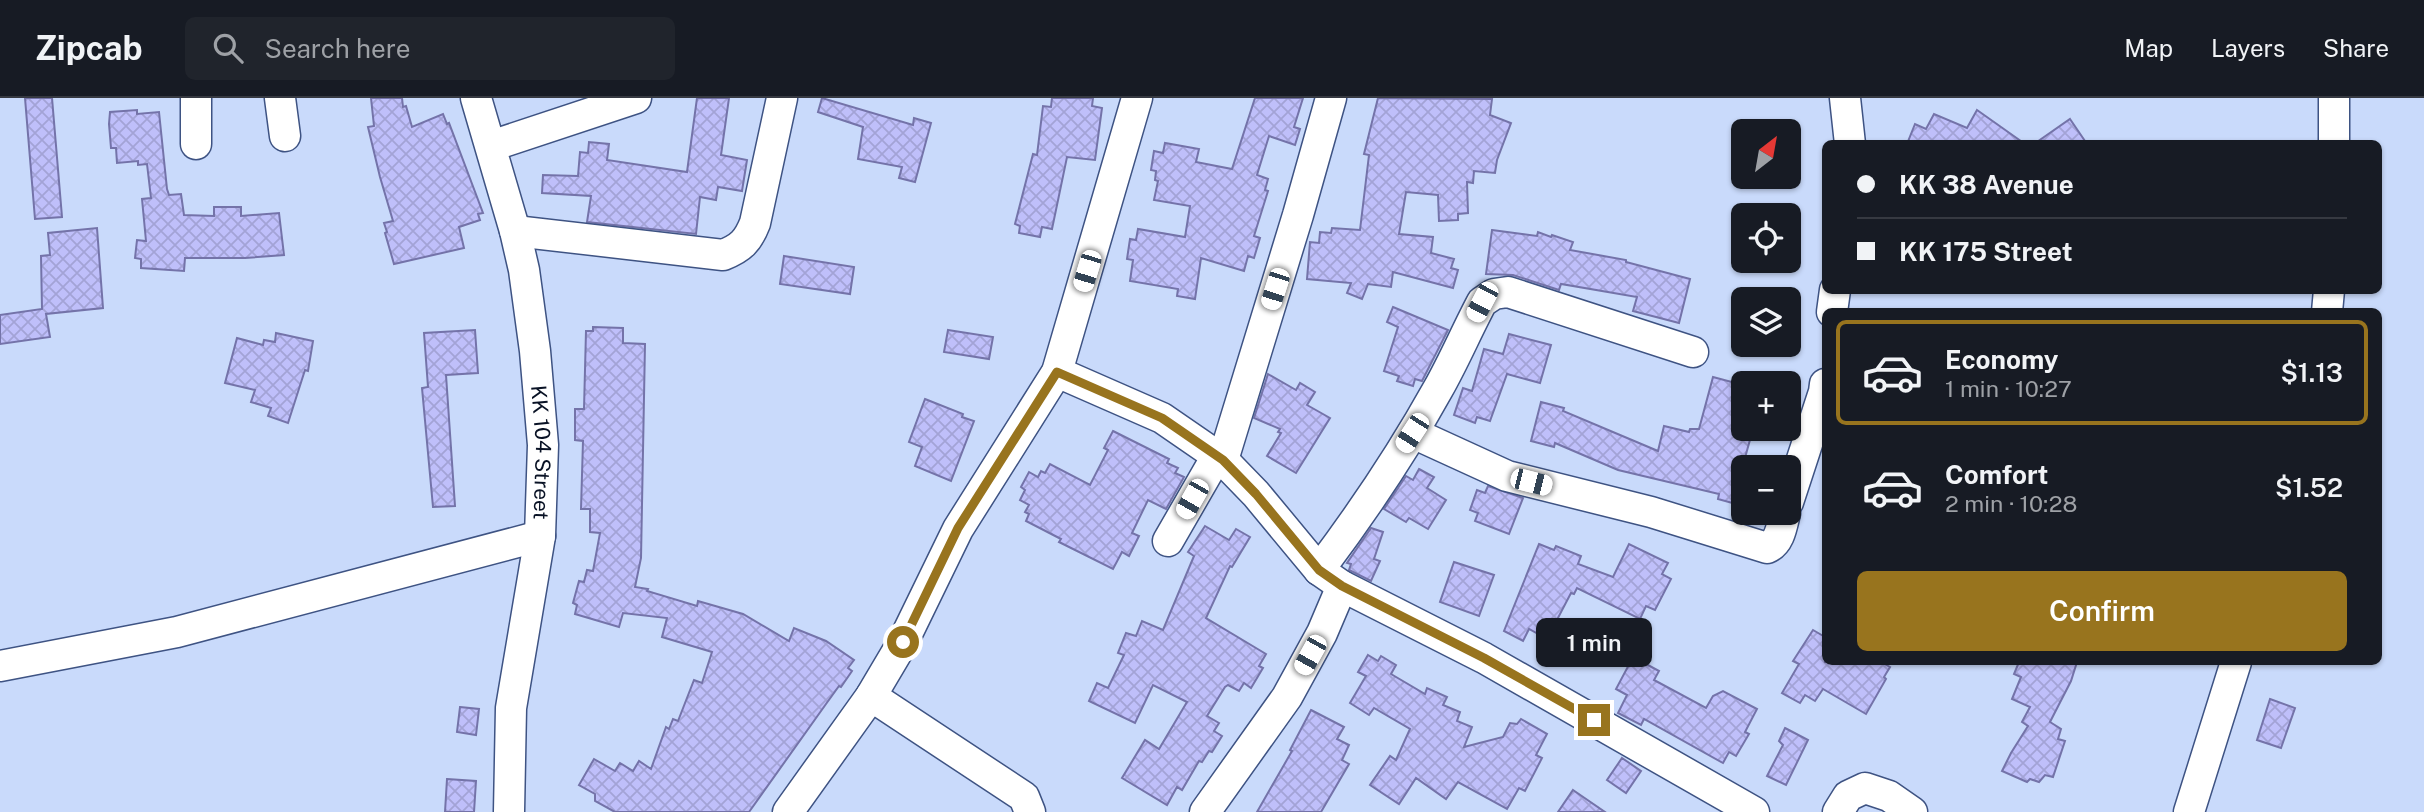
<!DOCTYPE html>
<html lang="en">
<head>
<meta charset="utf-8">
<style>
  :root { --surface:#171b24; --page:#20242c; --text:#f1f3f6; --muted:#9ea1a6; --line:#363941; --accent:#98741e }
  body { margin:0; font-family:"Public Sans",sans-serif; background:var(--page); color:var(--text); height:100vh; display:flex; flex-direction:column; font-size:26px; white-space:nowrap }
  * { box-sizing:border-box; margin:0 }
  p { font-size:23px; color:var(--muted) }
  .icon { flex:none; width:38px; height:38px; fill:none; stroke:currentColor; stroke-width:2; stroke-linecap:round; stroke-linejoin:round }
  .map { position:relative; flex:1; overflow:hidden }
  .drawer { position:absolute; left:1822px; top:210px; width:560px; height:357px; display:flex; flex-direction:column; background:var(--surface); border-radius:10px; box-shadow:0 2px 5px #0004 }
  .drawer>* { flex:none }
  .banner { position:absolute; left:1822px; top:42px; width:560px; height:154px; border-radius:10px; box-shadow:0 2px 5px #0004; display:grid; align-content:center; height:154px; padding:0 35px; background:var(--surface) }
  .needle { width:46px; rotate:31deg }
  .tools { position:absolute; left:1731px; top:21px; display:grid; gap:14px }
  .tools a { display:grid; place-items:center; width:70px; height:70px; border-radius:10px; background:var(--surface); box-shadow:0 2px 5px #0004; font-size:35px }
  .end { position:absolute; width:32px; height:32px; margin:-16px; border:9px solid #98741e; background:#fff; box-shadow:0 0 0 4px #fff }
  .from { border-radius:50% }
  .bubble { position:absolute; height:49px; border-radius:10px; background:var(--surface); box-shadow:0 2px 5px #0004; font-size:23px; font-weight:600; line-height:49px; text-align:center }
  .car { position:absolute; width:21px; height:42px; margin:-21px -10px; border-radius:9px; box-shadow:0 0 5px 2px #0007; background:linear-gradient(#fff 24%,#345 0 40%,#fff 0 76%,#345 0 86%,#fff 0) }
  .banner b { display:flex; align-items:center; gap:24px; height:66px; font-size:26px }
  .banner b+b { border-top:2px solid var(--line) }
  .banner i { width:18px; height:18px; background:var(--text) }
  ul { padding:12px 0 0; list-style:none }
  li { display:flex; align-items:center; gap:21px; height:105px; margin:0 14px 10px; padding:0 21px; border:4px solid transparent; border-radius:10px }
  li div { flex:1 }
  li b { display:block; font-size:26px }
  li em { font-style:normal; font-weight:600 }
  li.current { border-color:var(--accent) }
  li>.icon { width:63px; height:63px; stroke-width:1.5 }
  .action { display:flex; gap:14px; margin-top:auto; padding:14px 35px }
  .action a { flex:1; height:80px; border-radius:10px; background:var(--accent); color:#fff; font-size:28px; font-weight:600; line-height:80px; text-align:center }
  header { display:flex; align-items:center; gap:42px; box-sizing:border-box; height:98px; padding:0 35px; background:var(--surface); border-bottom:2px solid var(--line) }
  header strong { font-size:33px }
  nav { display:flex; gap:38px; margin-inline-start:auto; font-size:24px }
  .search { width:490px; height:63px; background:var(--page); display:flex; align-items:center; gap:18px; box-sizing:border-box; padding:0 24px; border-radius:10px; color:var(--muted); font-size:26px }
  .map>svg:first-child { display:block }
  .building { fill:url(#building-cross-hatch); stroke:#7473a9; stroke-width:2 }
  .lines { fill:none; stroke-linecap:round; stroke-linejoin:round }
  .minor-casing { stroke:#3e5383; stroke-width:33 }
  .minor { stroke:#fff; stroke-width:30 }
  .route { stroke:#98741e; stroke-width:9 }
  .labels { text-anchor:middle; stroke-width:5; stroke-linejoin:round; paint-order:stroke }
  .street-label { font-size:21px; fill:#091225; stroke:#dbe7fd }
</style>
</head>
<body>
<header>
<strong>Zipcab</strong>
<div class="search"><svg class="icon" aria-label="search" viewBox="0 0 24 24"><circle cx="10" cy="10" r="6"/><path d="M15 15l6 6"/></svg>Search here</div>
<nav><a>Map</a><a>Layers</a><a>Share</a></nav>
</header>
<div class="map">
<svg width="2424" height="714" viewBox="0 0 2424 714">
  <defs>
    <pattern id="building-cross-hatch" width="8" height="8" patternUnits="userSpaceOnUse" patternTransform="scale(1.75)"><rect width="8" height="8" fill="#bfbffa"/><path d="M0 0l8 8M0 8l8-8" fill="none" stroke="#a3a3d6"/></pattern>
  </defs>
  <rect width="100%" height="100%" fill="#c9dafb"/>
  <g class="building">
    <path d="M 25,0 L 52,0 L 62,119 L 35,121 Z"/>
    <path d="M 371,0 L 402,0 L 403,9 L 406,8 L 412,29 L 443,16 L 447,26 L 449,25 L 483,115 L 478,116 L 480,122 L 459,129 L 464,150 L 394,166 L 385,135 L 387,134 L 384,125 L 393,123 L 380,79 L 368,29 L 374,28 Z"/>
    <path d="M 697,0 L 729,0 L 721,57 L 747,62 L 742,93 L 718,89 L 716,102 L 700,99 L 696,136 L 587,124 L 591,98 L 542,95 L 543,77 L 578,78 L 580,54 L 588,55 L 589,44 L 609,46 L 607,62 L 687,74 Z"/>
    <path d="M 822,0 L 913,27 L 914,20 L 931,25 L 915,84 L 899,80 L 902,69 L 858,61 L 863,29 L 818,14 Z"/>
    <path d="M 1052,0 L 1093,0 L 1092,8 L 1102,10 L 1095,62 L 1067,59 L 1052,131 L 1042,129 L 1040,139 L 1019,135 L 1020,128 L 1015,126 L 1033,56 L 1037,57 L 1043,8 L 1051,9 Z"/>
    <path d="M 1255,0 L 1303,0 L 1294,29 L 1300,31 L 1295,47 L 1269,38 L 1257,77 L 1268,81 L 1265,92 L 1268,93 L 1254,138 L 1260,140 L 1254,160 L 1248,158 L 1244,173 L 1201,160 L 1195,201 L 1177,198 L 1178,191 L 1130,183 L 1133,162 L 1127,161 L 1130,141 L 1136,142 L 1138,131 L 1185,139 L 1190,108 L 1154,102 L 1158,83 L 1155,82 L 1156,73 L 1151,72 L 1154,53 L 1163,55 L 1165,45 L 1199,51 L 1196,64 L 1232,71 Z"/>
    <path d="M 1378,0 L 1492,1 L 1490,17 L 1511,25 L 1497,62 L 1495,75 L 1474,73 L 1473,85 L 1467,84 L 1468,115 L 1458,116 L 1458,122 L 1439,123 L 1438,97 L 1406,94 L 1399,136 L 1433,139 L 1431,155 L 1454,161 L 1451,170 L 1458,172 L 1453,190 L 1393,174 L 1391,189 L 1368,186 L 1362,201 L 1347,195 L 1351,185 L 1307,181 L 1310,144 L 1319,145 L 1320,134 L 1331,135 L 1332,130 L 1360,132 L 1369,57 L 1364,56 Z"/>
    <path d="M 137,12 L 137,16 L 159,14 L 167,91 L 169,97 L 181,96 L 184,117 L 214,118 L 214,109 L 241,109 L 241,118 L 279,115 L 284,157 L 245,160 L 185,160 L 184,173 L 141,170 L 141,161 L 135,160 L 137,142 L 146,143 L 142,101 L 151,100 L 147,66 L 138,67 L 138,63 L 117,65 L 116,50 L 111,50 L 109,26 L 110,14 Z"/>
    <path d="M 1977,12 L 2025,46 L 1907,46 L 1915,26 L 1926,31 L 1934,16 L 1967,30 Z"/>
    <path d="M 2070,21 L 2087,46 L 2034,46 Z"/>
    <path d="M 97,130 L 103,210 L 46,216 L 50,239 L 0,246 L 0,217 L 42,211 L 41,158 L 50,157 L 48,135 Z"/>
    <path d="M 1492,132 L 1537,138 L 1538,134 L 1551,139 L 1552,137 L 1573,144 L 1570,152 L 1626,162 L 1626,164 L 1690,181 L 1679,225 L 1633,213 L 1637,199 L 1561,186 L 1559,192 L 1513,177 L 1486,176 Z"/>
    <path d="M 784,158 L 854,169 L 850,196 L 780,186 Z"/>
    <path d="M 1393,209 L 1448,232 L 1422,283 L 1415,281 L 1413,288 L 1397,283 L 1399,278 L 1384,273 L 1398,229 L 1387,224 Z"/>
    <path d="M 593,229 L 623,230 L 623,245 L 645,246 L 641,460 L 635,489 L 648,491 L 647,493 L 697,508 L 698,503 L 743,516 L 789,543 L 794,530 L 826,543 L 854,562 L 848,570 L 852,573 L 841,589 L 839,588 L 826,606 L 749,714 L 615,714 L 595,703 L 595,696 L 579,687 L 594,661 L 615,673 L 620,665 L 633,673 L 639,663 L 651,671 L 666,629 L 669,631 L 673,621 L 678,623 L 694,582 L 702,585 L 712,554 L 662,539 L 667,520 L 623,515 L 619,529 L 575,516 L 577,507 L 573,505 L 579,483 L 584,484 L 587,472 L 593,473 L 600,435 L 590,434 L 590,411 L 581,411 L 583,343 L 575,342 L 575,311 L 584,311 L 586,233 L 593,233 Z"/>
    <path d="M 475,232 L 478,275 L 446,277 L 455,408 L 433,409 L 422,290 L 428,289 L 424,235 Z"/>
    <path d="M 948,232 L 993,239 L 989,261 L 944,254 Z"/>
    <path d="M 276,235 L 313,243 L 308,273 L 305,272 L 288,325 L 268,318 L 271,310 L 251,304 L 255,292 L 225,285 L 237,240 L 263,247 L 264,242 L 275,244 Z"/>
    <path d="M 1509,236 L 1551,247 L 1540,285 L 1507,276 L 1490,323 L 1477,319 L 1475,325 L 1454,317 L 1463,290 L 1472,293 L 1484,251 L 1503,256 Z"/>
    <path d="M 1268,276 L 1296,292 L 1300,285 L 1315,294 L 1307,307 L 1330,320 L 1296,375 L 1267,358 L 1281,335 L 1278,334 L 1280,331 L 1254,320 Z"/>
    <path d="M 1713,279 L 1743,287 L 1743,331 L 1753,331 L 1743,367 L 1743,408 L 1718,401 L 1719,396 L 1618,372 L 1555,345 L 1554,349 L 1531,343 L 1541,304 L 1564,310 L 1563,313 L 1658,353 L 1664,328 L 1689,334 L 1690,331 L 1699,331 Z"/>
    <path d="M 925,301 L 963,316 L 962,319 L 974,323 L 951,383 L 915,368 L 922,349 L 909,344 Z"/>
    <path d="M 1113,333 L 1169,361 L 1167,365 L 1178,370 L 1175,375 L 1184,379 L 1166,411 L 1148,402 L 1132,435 L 1139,438 L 1129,458 L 1122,454 L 1113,471 L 1059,444 L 1061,441 L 1026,423 L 1029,416 L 1025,414 L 1029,407 L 1020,402 L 1025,392 L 1021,389 L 1029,374 L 1038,379 L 1041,373 L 1045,375 L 1050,366 L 1090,387 L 1108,352 L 1104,350 Z"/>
    <path d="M 1419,371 L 1434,379 L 1427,390 L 1446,402 L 1428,431 L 1409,420 L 1406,424 L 1384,411 L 1406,378 L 1413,382 Z"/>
    <path d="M 1488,388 L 1523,400 L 1509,436 L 1475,423 L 1478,415 L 1470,412 L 1477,392 L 1485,395 Z"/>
    <path d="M 1205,428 L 1229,442 L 1236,431 L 1250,439 L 1232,469 L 1230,468 L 1206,520 L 1266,556 L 1259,568 L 1263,570 L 1251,590 L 1244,585 L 1239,593 L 1228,587 L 1225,589 L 1207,618 L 1219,625 L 1214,633 L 1222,638 L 1212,654 L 1209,653 L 1202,664 L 1199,663 L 1182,692 L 1177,689 L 1167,707 L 1122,680 L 1145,642 L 1159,651 L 1187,604 L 1153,587 L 1135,625 L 1089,603 L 1097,585 L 1108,590 L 1124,557 L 1118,555 L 1126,535 L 1136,538 L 1142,523 L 1163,532 L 1194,458 L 1188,454 Z"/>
    <path d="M 1371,430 L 1383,434 L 1374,461 L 1380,463 L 1371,483 L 1349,472 L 1351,466 L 1347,465 Z"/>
    <path d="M 1539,446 L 1554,452 L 1556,448 L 1581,458 L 1578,466 L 1613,479 L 1629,446 L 1668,465 L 1662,476 L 1671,481 L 1655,512 L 1646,508 L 1640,521 L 1577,490 L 1574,496 L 1571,495 L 1547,541 L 1529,531 L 1523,543 L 1504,533 Z"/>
    <path d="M 1454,464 L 1494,477 L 1479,518 L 1440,504 Z"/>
    <path d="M 1813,532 L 1825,539 L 1825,564 L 1881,564 L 1890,569 L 1884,579 L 1886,581 L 1866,616 L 1823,591 L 1815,603 L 1805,597 L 1800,605 L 1782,595 L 1799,566 L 1793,563 Z"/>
    <path d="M 1368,557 L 1378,563 L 1381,558 L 1396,567 L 1391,576 L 1425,596 L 1427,590 L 1447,599 L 1443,607 L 1460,614 L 1457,623 L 1472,629 L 1464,649 L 1503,639 L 1510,625 L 1517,626 L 1521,621 L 1547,636 L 1536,657 L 1542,660 L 1525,693 L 1519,690 L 1507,711 L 1458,684 L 1446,701 L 1416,680 L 1399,706 L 1370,687 L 1390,658 L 1396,662 L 1410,631 L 1374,610 L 1369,617 L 1350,605 L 1366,578 L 1358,574 Z"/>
    <path d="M 1633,559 L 1659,573 L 1654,582 L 1706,610 L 1713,598 L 1723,593 L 1757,611 L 1745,634 L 1749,636 L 1736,658 L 1729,654 L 1723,665 L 1644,621 L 1641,627 L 1618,615 L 1627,597 L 1616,591 Z"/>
    <path d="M 2019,564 L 2077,564 L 2071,583 L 2050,624 L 2061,631 L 2058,641 L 2065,643 L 2053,679 L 2045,677 L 2039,684 L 2030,681 L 2027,684 L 2002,673 L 2011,655 L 2028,628 L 2022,624 L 2030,609 L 2012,601 L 2021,579 L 2014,576 Z"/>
    <path d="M 2270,601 L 2295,610 L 2281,650 L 2257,642 Z"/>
    <path d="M 460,609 L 479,611 L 476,637 L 457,634 Z"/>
    <path d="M 1311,612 L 1344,629 L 1337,641 L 1349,647 L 1342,662 L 1349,666 L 1321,714 L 1257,714 L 1292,653 L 1290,652 Z"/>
    <path d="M 1785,630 L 1808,642 L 1786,687 L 1767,678 L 1783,647 L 1779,643 Z"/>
    <path d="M 1622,660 L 1641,673 L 1626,695 L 1607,682 Z"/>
    <path d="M 447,681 L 476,683 L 474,714 L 445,714 Z"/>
    <path d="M 1573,692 L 1605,714 L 1558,714 Z"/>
  </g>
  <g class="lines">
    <defs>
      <g id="minor">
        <path d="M 196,0 L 196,46"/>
        <path d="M 280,0 L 285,38"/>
        <path id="s1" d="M 476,0 L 515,133 L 524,172 L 535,253 L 543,347 L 540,438 L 511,610 L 509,714"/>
        <path d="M 1845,0 L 1850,46"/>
        <path d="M 2334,46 L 2334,0"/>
        <path d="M 491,48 L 636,0"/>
        <path d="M 515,133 L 723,157 C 741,150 748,143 755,125 L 782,0"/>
        <path d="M 1832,214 L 1835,192"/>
        <path d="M 2327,214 L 2329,192"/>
        <path d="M 1057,274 L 1162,320 L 1223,362 L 1256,396 L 1319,472 L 1342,488 L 1484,560 L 1754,714"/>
        <path d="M 1413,335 L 1507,378 L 1651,414 L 1767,450 C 1780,445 1782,427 1785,415"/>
        <path d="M 1223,362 L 1298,117 L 1331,0"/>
        <path d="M 1788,404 L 1824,294 L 1825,286"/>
        <path d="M 1168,443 L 1217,358"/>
        <path d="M 1319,472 C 1362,415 1403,354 1438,291 C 1454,263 1467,232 1482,204 L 1494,196 L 1508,194 L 1693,254"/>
        <path d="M 0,568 L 177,534 L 540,438"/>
        <path d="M 871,598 L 1024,699 L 1030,714"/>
        <path d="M 788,714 L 871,598 L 903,544 L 958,431 L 1057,274 L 1137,0"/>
        <path d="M 1205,714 L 1287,599 L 1322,535 L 1342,488"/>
        <path d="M 1838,714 L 1848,698 L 1865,690 L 1889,698 L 1912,714"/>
        <path d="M 2189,714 L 2236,564"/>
      </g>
    </defs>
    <use href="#minor" class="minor-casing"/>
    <use href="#minor" class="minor"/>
  </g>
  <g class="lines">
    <path class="route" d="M 903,544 L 958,430 L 1057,274 L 1162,320 L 1223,362 L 1256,396 L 1319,472 L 1342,488 L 1484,560 L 1594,622"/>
  </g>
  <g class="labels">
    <g class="street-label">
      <text dy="7" stroke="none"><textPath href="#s1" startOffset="362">KK 104 Street</textPath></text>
    </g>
  </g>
</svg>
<div class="tools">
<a><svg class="needle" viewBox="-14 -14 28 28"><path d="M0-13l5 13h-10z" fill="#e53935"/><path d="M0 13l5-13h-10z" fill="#9ea1a6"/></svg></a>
<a><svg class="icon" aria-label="locate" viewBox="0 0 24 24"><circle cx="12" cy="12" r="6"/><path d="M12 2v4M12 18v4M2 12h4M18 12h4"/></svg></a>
<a><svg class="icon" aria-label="layers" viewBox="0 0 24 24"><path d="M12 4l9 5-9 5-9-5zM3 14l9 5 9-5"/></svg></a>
<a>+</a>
<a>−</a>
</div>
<i class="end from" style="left:903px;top:544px"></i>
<i class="end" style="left:1594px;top:622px"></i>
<div class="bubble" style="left:1536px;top:520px;width:116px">1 min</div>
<i class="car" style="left:1087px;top:173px;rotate:197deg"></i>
<i class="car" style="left:1275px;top:191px;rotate:198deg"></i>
<i class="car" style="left:1482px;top:204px;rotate:208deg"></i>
<i class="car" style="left:1412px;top:335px;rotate:213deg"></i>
<i class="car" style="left:1531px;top:384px;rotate:104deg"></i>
<i class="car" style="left:1192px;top:401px;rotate:210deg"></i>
<i class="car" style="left:1310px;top:557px;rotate:209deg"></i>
<div class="banner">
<b><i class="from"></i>KK 38 Avenue</b>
<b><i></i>KK 175 Street</b>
</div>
<section class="drawer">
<ul>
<li class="current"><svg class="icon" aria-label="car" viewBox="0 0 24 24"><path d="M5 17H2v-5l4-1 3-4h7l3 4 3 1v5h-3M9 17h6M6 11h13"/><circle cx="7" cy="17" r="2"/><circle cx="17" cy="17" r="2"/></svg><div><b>Economy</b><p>1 min · 10:27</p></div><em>$1.13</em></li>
<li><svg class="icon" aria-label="car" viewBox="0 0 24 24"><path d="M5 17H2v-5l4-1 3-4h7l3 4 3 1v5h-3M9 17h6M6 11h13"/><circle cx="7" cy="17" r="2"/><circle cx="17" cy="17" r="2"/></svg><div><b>Comfort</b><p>2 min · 10:28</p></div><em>$1.52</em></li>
</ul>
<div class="action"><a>Confirm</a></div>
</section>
</div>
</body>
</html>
